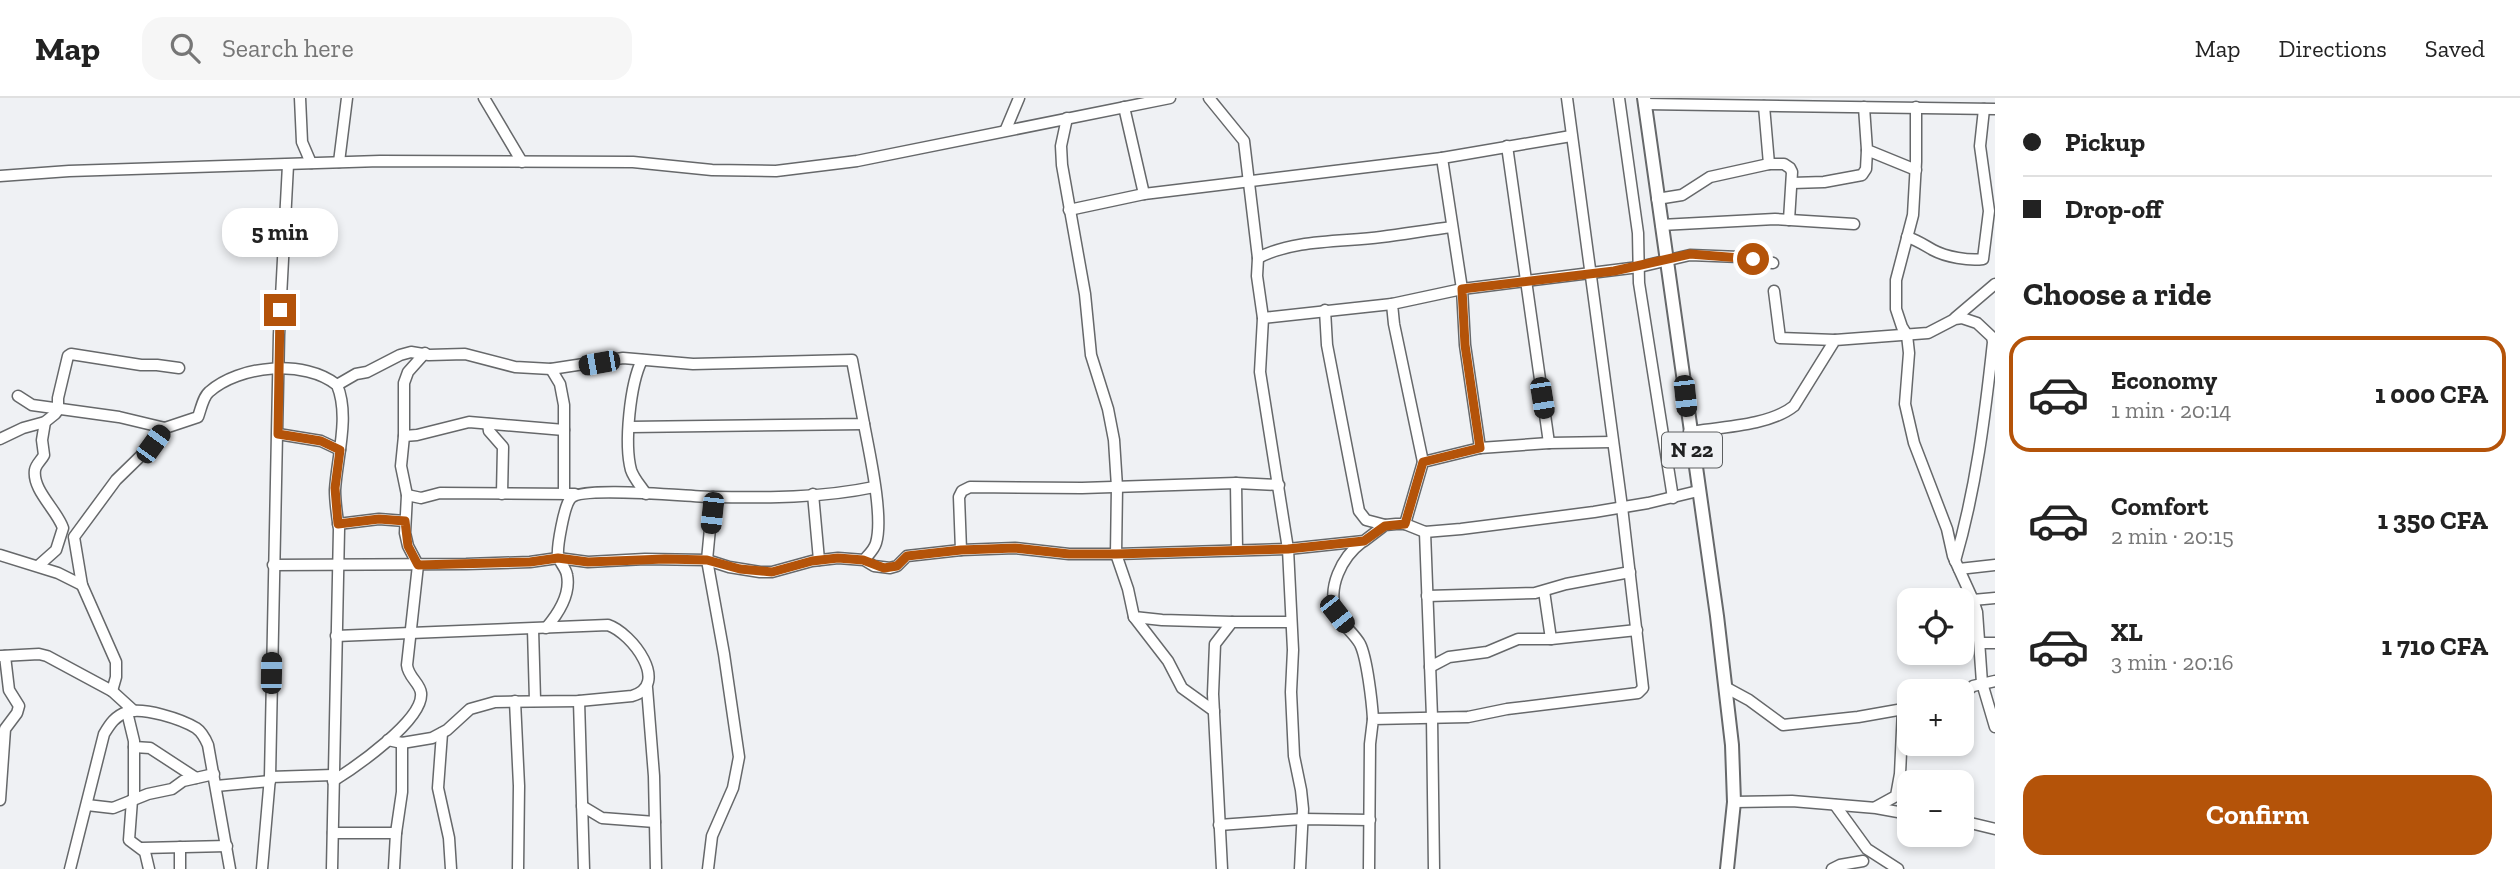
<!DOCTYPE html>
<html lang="en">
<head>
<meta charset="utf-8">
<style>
  :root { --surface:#fff; --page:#f6f6f6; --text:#222; --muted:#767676; --line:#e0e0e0; --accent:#b45309 }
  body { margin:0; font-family:"Zilla Slab",serif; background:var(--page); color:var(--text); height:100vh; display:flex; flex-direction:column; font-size:26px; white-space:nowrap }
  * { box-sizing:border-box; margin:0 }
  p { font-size:23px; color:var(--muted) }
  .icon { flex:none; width:38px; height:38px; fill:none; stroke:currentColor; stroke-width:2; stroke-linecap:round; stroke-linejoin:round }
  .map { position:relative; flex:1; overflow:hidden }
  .drawer { display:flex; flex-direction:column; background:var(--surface); width:525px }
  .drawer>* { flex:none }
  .banner { display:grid; align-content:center; height:154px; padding:0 28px; background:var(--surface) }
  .tools { position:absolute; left:1897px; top:490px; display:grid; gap:14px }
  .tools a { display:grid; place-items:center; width:77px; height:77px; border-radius:14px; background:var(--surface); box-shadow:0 4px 10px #0003; font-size:35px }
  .end { position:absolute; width:32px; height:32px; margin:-16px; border:9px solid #b45309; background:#fff; box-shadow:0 0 0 4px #fff }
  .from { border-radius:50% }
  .bubble { position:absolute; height:49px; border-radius:21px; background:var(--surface); box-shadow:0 4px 10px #0003; font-size:23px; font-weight:700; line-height:49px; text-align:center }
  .car { position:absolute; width:21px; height:42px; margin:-21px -10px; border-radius:9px; box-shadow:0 0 5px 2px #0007; background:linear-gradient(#222 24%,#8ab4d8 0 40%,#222 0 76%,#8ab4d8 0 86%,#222 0) }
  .banner b { display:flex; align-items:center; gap:24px; height:66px; font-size:26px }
  .banner b+b { border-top:2px solid var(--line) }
  .banner i { width:18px; height:18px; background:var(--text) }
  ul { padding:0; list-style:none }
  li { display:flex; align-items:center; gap:21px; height:116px; margin:0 14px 10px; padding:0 14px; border:4px solid transparent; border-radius:21px }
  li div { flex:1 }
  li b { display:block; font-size:26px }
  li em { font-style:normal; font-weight:700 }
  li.on { border-color:var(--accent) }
  li>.icon { width:63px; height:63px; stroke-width:1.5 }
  h2 { padding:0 28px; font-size:32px; line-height:84px }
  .button { display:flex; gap:14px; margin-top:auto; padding:14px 28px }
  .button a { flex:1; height:80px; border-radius:21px; background:var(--accent); color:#fff; font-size:28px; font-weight:700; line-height:80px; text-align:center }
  header { display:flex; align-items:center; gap:42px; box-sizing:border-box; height:98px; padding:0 35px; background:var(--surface); border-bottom:2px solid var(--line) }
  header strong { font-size:33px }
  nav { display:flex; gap:38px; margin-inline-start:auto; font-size:24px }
  .search { width:490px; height:63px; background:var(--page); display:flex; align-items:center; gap:18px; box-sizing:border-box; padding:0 24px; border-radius:21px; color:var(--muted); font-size:26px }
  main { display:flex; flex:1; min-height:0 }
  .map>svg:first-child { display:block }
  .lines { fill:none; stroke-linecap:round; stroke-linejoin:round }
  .minor-casing { stroke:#66686a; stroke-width:13 }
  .major-casing { stroke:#66686a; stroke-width:16 }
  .minor { stroke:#fff; stroke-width:10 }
  .major { stroke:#fff; stroke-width:12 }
  .route { stroke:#b45309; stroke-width:9 }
  .labels { text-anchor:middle; stroke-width:7; stroke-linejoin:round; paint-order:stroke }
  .shield { fill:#eff1f4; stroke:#5d5f60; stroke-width:2 }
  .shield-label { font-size:21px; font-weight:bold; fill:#1f2021 }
</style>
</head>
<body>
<header>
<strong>Map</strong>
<div class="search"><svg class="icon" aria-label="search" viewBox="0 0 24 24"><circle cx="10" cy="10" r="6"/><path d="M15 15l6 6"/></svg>Search here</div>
<nav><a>Map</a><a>Directions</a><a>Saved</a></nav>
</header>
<main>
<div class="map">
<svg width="1995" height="771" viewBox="0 0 1995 771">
  <rect width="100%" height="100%" fill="#eff1f4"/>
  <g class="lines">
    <defs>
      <g id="minor">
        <path d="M 300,0 L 302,44 L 311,65"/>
        <path d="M 484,0 L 522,64"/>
        <path d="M 1209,0 L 1244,43 L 1258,160 L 1257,178 L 1263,220 L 1260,274 L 1288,451 L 1293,552 L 1291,594 L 1294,658 L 1301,692 L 1303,711 L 1300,771"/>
        <path d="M 1619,0 L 1638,135 L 1639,185 L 1673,400"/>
        <path d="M 1644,6 L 1995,11"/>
        <path d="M 1764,8 L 1769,66"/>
        <path d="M 1124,9 L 1144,96"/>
        <path d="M 1864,9 L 1867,52 L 1916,72"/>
        <path d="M 1916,9 L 1916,64 L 1913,117 L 1896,182 L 1896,211 L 1902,229 L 1907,237 L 1909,255 L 1905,306 L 1914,345 L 1947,431 L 1953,458 L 1973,502 L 1995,500"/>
        <path d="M 1067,20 L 1061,48 L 1062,67 L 1085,196 L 1091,257 L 1108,311 L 1114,342 L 1117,389 L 1116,456 L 1128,491 L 1134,519 L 1162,522 L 1232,524"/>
        <path d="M 1006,31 L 1019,0"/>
        <path d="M 1507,48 L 1549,345"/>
        <path d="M 339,64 L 347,0"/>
        <path d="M 0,78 L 69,73 L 380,63 L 633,64 L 712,72 L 776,73 L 857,63 L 1170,0"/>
        <path d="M 1792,85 L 1824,84 L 1862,77 L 1866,71 L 1867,52"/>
        <path d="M 1657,101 L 1682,97 L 1710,79 L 1769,66 L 1784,66 L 1790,70 L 1792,74 L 1789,122"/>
        <path d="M 1069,112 L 1144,96 L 1442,60"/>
        <path d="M 1661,127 L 1775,121 L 1854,126"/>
        <path d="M 1907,139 C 1917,142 1924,147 1933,152 C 1946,159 1969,163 1983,161 L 1989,113 L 1980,48 L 1984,11"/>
        <path d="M 1258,160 C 1294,141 1342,144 1381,139 C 1405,136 1428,132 1452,129"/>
        <path d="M 1774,193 L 1780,240 L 1835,242"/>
        <path d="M 1325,212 L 1327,247 L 1359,413 L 1366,422 L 1385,427"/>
        <path d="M 1263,220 L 1392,206"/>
        <path d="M 1955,220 L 1995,186"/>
        <path d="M 642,262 C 630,286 624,346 631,372 C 634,381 641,388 646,396"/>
        <path d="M 551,271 L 560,286 L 564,307 L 564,396"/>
        <path d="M 337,287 L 356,276 L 367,274 L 400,257 L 411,254 L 429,257 L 465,256 L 515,269 L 551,271 L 623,260 L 693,266 L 852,262 L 864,326 L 630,329"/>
        <path d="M 18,298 L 32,307 L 119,319 L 165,330 L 198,319 C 201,311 203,299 209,294 C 239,267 305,261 337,287 C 350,318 337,359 335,392 C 335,405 337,418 339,431 L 332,771"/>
        <path d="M 488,326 L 489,333 L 503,349 L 502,396"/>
        <path d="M 1689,334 C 1721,329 1769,328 1794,308 L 1835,242 L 1928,235 L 1955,221 L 1962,220 L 1977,225 L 1992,239 L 1993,244 C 1985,318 1976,391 1955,463"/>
        <path d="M 278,336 L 321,343 L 340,352"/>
        <path d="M 404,338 L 417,337 L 469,324 L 564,332"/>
        <path d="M 0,341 L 23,330 L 45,324 L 55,316 L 58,312 L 58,300 L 68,258 L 71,256 L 141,267 L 157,267 L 179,270"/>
        <path d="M 1480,350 L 1465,247 L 1462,191 L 1442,60 L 1571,38"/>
        <path d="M 1423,364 L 1394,226 L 1392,206 L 1462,191 L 1639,169 L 1690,157 L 1740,159 L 1773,165"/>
        <path d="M 1236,385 L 1237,452"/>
        <path d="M 813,396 L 819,462"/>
        <path d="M 407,397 L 421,400 L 440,395 L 575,396"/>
        <path d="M 338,426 L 379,421 L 405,423"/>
        <path d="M 1405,426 L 1423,364 L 1480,350 L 1549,345 L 1612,344"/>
        <path d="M 1425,434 L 1432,619 L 1434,771"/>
        <path d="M 1362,444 C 1342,459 1326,490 1337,516 C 1342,527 1354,535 1360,546 C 1367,560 1372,604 1373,621"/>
        <path d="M 961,452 L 959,399 L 962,393 L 970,389 L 1082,390 L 1236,385 L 1279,387"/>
        <path d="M 0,457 L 58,475 L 82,487"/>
        <path d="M 864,462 C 868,457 874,452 876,445 C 884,419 869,353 864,326"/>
        <path d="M 273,467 L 466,466 L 530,464 L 558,460 L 588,464 L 645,461 L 707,462 L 729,469 L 760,474 L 772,474 L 812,463 L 838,460 L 864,462 L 874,468 L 890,470 L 897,468 L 907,458 L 961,452 L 1015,450 L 1069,456 L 1116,456 L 1288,451 L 1364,443 L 1385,427 L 1396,426 L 1405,426 L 1425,434 L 1461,431 L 1594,414 L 1648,405 L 1698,393"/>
        <path d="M 38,468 L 56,452 L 63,430 C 57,412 32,392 35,372 C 36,366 41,363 44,357 L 42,342 L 45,324"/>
        <path d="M 1959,471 L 1995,467"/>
        <path d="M 1544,493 L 1551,541"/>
        <path d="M 1427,498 L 1535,495 L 1566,486 L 1630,474"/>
        <path d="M 1973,502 L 1977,514 L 1982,585 L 1995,629"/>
        <path d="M 1134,519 L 1168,563 L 1182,590 L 1214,613"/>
        <path d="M 546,530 C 558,516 571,497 567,477 C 566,470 559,464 558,458 C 557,448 564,409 570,401 C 580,387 692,399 713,399 C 766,400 822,400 874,389"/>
        <path d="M 533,531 L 535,602"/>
        <path d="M 336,538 L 608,527 C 632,535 671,587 632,598 L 579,603 L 495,604 L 470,611 L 447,632 L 432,640 L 402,645 L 388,642"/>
        <path d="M 1980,545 L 1995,545"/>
        <path d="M 1,558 L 39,556 L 47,558 L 112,593 L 134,613"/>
        <path d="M 1430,569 L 1449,559 L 1487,554 L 1518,541 L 1551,541 L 1637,532"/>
        <path d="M 1725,589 L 1749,602 L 1783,627 L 1858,619 L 1909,610"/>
        <path d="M 647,590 L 654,678 L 656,771"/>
        <path d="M 112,593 L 116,579 L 116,564 L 82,487 L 74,439 L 116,382 L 153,346 L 165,330"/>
        <path d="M 1962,597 L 1973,588 L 1995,583"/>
        <path d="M 515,603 L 519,688 L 518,771"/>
        <path d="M 579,603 L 584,771"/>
        <path d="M 127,614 L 134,643 L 134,701"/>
        <path d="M 442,635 L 438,690 L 449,740 L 451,771"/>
        <path d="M 134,649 L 150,650 L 196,680"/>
        <path d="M 270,679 L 333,677"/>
        <path d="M 333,683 C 354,670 424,622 421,595 C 420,585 408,579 407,567 L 418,467 L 408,448 L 405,435 L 407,397 L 401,368 L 404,338 L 404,285 L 408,274 L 425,255"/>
        <path d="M 216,688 L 270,683"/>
        <path d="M 0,702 L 5,631 L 17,615 L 19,608 L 9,592 L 5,558"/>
        <path d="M 132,702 L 129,742 L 145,754 L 149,771"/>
        <path d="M 1734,704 L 1792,703 L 1876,710 L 1909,716"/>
        <path d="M 87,707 L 113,710 L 148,696 L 172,691 L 183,683 L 214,676"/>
        <path d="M 1835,707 L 1867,751 L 1898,771"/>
        <path d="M 582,708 L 602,720 L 655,724"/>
        <path d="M 1876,709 L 1896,698 L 1900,676 L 1903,611"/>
        <path d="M 1962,723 L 1995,731"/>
        <path d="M 1219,727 L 1302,721 L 1370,722"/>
        <path d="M 333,735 L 396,735 L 394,771"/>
        <path d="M 396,735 L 402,694 L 402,645"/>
        <path d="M 180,749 L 180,771"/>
        <path d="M 142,750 L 227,748"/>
        <path d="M 70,771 L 104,636 C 110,626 115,618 127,614 C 144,609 181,621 196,630 C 202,634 205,640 208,647 L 230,771"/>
        <path d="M 262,771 L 270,679 L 279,237 L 288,67"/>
        <path d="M 708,771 L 712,738 L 733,690 L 739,659 L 724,556 L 707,462 L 713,399"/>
        <path d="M 1222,771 L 1213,596 L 1215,546 L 1232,524 L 1291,524"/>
        <path d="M 1369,771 L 1370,646 L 1373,621 L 1468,619 L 1507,611 L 1638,595 L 1643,590 L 1622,409 L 1567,0"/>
        <path d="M 1832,771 L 1840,767 L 1863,763"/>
      </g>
      <path id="major" d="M 1644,0 L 1717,518 L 1732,647 L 1734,704 L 1727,771"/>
    </defs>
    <use href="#minor" class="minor-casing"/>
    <use href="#major" class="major-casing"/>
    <use href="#minor" class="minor"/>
    <use href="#major" class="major"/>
  </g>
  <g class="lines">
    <path class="route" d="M 280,212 L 278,336 L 321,343 L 340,352 L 335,390 L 338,426 L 379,421 L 405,423 L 408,448 L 418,467 L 530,464 L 558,460 L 588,464 L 665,461 L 707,462 L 740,471 L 772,474 L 812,463 L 838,460 L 863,462 L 884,470 L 897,468 L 907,458 L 961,452 L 1015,450 L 1069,456 L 1116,456 L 1288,451 L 1364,443 L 1385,428 L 1405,426 L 1423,364 L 1480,350 L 1465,247 L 1462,191 L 1614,173 L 1690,156 L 1753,161"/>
  </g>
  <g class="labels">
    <rect class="shield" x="1662" y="334.5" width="60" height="35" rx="5"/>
    <g class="shield-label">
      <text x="1692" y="359">N 22</text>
    </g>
  </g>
</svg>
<div class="tools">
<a><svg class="icon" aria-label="locate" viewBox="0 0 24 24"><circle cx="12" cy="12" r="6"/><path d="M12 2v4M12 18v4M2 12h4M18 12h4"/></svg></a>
<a>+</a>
<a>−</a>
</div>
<i class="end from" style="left:1753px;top:161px"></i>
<i class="end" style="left:280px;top:212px"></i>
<div class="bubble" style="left:222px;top:110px;width:116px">5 min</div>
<i class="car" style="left:599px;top:265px;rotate:260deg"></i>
<i class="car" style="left:1685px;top:298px;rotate:174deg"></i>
<i class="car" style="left:1542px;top:300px;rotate:171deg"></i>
<i class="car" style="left:153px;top:346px;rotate:36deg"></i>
<i class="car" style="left:712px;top:415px;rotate:186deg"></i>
<i class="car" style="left:1337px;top:516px;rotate:142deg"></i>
<i class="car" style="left:271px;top:575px;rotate:1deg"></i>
</div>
<section class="drawer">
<div class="banner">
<b><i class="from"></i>Pickup</b>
<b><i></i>Drop-off</b>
</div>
<h2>Choose a ride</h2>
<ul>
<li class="on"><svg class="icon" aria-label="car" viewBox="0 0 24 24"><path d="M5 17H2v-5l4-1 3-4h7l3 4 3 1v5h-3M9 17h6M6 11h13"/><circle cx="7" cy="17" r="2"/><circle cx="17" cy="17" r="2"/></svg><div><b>Economy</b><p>1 min · 20:14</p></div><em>1 000 CFA</em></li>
<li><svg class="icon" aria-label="car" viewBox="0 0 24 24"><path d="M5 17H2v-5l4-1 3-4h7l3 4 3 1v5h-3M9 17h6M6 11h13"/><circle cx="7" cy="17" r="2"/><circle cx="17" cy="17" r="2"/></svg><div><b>Comfort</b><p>2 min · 20:15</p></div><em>1 350 CFA</em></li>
<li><svg class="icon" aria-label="car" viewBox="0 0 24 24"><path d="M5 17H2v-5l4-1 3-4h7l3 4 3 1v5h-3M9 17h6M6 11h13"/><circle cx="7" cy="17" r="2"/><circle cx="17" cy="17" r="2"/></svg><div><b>XL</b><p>3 min · 20:16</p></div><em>1 710 CFA</em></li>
</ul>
<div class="button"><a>Confirm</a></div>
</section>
</main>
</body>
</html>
